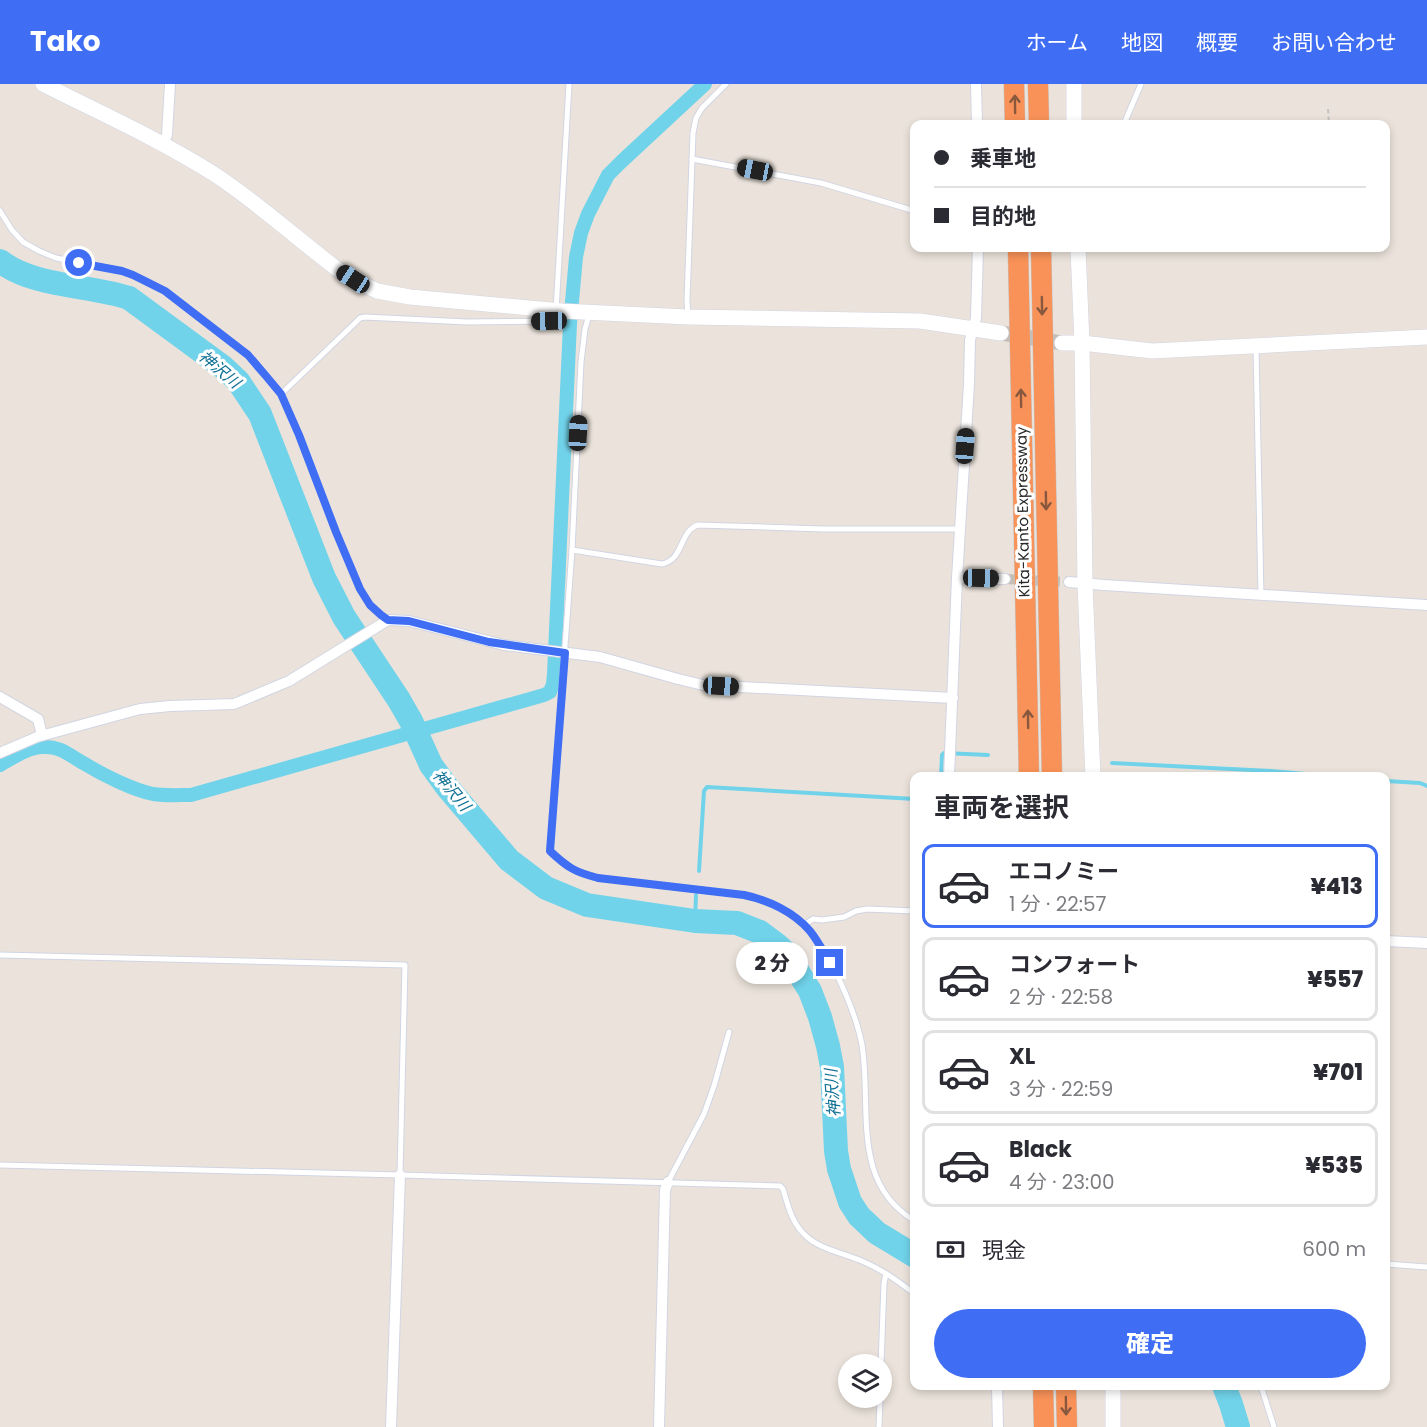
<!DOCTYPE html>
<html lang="ja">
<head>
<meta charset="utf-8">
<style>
  :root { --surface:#fff; --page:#f7f7f7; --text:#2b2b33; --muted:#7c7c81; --line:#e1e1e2; --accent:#3f6ef4 }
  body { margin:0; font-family:Poppins,"Noto Sans JP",sans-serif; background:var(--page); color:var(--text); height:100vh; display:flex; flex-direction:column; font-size:22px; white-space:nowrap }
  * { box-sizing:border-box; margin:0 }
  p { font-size:20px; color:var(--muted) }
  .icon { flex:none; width:33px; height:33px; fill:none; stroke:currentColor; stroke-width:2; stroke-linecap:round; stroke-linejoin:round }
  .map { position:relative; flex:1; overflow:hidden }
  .side { position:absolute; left:910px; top:688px; width:480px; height:618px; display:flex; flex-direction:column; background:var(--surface); border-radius:12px; box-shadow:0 3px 9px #0003 }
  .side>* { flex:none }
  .top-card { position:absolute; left:910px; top:36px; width:480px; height:132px; border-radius:12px; box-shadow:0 3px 9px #0003; display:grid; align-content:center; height:132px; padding:0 24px; background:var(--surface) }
  .controls { position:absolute; left:838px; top:1270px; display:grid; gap:12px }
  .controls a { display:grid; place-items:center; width:54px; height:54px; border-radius:50%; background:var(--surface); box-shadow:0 3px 9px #0003; font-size:30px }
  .end { position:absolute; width:27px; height:27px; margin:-14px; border:8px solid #3f6ef4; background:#fff; box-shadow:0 0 0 3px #fff }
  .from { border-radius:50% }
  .bubble { position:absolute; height:42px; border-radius:21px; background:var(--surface); box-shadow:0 3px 9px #0003; font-size:20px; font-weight:800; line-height:42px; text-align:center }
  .car { position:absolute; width:18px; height:36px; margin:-18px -9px; border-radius:8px; box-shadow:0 0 4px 2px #0007; background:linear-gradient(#222 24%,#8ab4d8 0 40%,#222 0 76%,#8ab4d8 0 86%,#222 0) }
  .top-card b { display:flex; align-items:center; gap:21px; height:57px; font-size:22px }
  .top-card b+b { border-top:2px solid var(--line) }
  .top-card i { width:15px; height:15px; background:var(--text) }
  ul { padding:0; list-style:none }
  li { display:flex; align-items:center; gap:18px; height:84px; margin:0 12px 9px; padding:0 12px; border:3px solid var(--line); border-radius:12px }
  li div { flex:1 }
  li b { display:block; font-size:22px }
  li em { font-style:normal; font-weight:800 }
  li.on { border-color:var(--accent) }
  li>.icon { width:54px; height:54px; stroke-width:1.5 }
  h2 { padding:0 24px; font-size:27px; line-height:72px }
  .pay { display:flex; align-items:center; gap:15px; height:66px; padding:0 24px; font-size:22px }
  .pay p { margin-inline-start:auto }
  .action { display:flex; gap:12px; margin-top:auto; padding:12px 24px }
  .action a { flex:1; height:69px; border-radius:36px; background:var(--accent); color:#fff; font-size:24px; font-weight:800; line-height:69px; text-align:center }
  header { display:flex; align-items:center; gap:36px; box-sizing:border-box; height:84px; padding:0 30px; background:var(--accent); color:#fff }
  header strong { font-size:28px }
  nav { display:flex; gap:33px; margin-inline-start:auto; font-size:21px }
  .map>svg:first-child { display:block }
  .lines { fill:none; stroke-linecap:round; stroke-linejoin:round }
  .stream { stroke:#71d3ea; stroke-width:4 }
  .canal { stroke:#71d3ea; stroke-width:14 }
  .river { stroke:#71d3ea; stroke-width:24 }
  .street-tunnel { stroke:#c4beb7; stroke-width:10; stroke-dasharray:10 5; stroke-linecap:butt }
  .secondary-tunnel { stroke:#c4beb7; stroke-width:15; stroke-dasharray:15 8; stroke-linecap:butt }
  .lane-casing { stroke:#d1d5e2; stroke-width:7 }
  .street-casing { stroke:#d1d5e2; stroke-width:12 }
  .secondary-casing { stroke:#d1d5e2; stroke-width:16 }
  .highway-casing { stroke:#c3c3c3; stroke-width:21 }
  .path { stroke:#c3c3c3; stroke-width:2; stroke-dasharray:4.5 3; stroke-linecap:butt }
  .lane { stroke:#fff; stroke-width:5 }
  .street { stroke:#fff; stroke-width:10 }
  .secondary { stroke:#fff; stroke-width:15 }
  .highway { stroke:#f99258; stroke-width:20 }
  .oneway { stroke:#87583e }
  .route { stroke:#3f6ef4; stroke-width:8 }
  .labels { text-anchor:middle; stroke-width:6; stroke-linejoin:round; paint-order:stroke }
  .street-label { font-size:15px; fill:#292929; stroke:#fff }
  .water-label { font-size:16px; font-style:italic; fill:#117195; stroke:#fff }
</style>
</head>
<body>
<header>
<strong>Tako</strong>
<nav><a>ホーム</a><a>地図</a><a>概要</a><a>お問い合わせ</a></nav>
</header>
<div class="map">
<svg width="1427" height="1343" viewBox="0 0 1427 1343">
  <rect width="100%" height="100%" fill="#ebe3db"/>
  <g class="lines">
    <g class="stream">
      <path d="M 1112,679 L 1271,687 L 1341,693"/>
      <path d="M 941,693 L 942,671 L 944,669 L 988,671"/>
      <path d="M 1386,697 L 1420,699 L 1427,702"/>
      <path d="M 699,787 L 704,707 L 707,703 L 915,715"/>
      <path d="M 695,837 L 696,811"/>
    </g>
    <path class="canal" d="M 0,681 C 13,674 28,663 43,663 C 61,662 70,672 85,680 C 103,691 133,706 153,710 C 166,712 179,711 191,711 L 544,611 L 550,608 L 553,600 L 554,590 L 570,240 L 576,173 L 581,149 L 588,130 L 608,91 L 621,78 L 705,0"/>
    <g class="river">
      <path d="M 0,177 C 33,203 90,201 129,214 L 223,283 L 238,297 L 260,330 L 324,494 L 344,533 L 399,616 L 411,637 L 431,681 L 447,703 L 509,776 L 546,804 L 587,821 L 695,837 L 737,839 L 760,848 L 776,860 L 787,870 L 810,907 L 820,933 L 828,962 L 832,983 L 836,1067 L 839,1085 L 850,1118 L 859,1132 L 877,1149 L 915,1172"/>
      <path d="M 1224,1302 L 1231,1320 L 1238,1343"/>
    </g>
    <path class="street-tunnel" d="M 1005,495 L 1069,498"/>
    <path class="secondary-tunnel" d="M 1001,249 L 1062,259"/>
    <defs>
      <g id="lane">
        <path d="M 1124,40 L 1141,0"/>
        <path d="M 692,75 L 821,99 L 915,127"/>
        <path d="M 0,127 L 12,146 L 23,158 L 39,167 L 56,174 L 122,187 L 147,197 L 165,207 L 248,271 L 281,310 L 299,351 L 336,448 L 360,505 L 370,521 L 387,535"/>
        <path d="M 589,231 L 585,245 L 581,278 L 572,466 L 550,767 C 568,784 575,788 598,794 L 744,811 C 767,816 788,826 805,842 C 829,864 856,929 862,961 C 872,1023 850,1099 915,1137"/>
        <path d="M 688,233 L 687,216 L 693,49 L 696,34 L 702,24 L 726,0"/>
        <path d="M 1256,264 L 1261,512"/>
        <path d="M 281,310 L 354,240 L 360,234 L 365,233 L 467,238 L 554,237 L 556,227 L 569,0"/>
        <path d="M 572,466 L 662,480 C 684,476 679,447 698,441 L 823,445 L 960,445"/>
        <path d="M 804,841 L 813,835 L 822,836 L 844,833 L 856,827 L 867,825 L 915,827"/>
        <path d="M 0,871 L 405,881 L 400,1091"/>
        <path d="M 0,1081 L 400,1091 L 780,1102 L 783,1105 C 788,1122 792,1139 805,1151 C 818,1165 847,1170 864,1178 C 883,1186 899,1198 915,1210"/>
        <path d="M 668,1098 L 704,1030 L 714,1002 L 729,948"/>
        <path d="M 1386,1180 L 1427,1183"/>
        <path d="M 881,1281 L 884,1199 L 886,1190"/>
        <path d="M 1261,1302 L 1274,1343"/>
        <path d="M 879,1343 L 880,1314"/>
      </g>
      <g id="street">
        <path d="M 976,0 L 977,40"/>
        <path d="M 163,60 L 167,51 L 170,0"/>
        <path d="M 957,494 L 1005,495"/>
        <path d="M 1069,498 L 1104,501 L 1427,521"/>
        <path d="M 0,613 L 38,635 L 42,651"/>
        <path d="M 0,669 L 37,653 L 140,625 L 170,622 L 234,620 L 289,597 L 388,536 L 409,537 L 504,561 L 600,573 L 678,595 L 703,601 L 953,614"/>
        <path d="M 949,693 L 957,494 L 969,300 L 970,256 L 976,234 L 978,164"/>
        <path d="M 1386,857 L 1427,859"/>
        <path d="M 997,1302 L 998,1343"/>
        <path d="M 391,1343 L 400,1091"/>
        <path d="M 659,1343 L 665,1106 L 668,1098"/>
      </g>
      <g id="secondary">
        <path d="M 43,0 C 100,29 159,55 214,90 C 257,118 296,154 337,185 L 353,195 L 377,207 L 410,213 L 562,227 L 688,233 L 920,237 L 1001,249"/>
        <path d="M 1074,0 L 1074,40"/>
        <path d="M 1078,164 L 1082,259 L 1085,500 L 1093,693"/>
        <path d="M 1062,259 L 1082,259 L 1152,267 L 1427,253"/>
        <path d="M 1113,1302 L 1113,1343"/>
      </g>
      <g id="highway">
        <path d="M 1014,0 L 1015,40"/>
        <path d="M 1038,0 L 1039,40"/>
        <path d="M 1018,164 L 1029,693"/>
        <path d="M 1041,164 L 1052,693"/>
        <path d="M 1043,1302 L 1044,1343"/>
        <path d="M 1066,1302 L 1067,1343"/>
      </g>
    </defs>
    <use href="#lane" class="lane-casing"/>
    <use href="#street" class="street-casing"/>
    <use href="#secondary" class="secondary-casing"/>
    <use href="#highway" class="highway-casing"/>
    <path class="path" d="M 1328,25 L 1329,40"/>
    <use href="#lane" class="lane"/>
    <use href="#street" class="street"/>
    <use href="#secondary" class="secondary"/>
    <use href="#highway" class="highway"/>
  </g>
  <defs><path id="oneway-shaft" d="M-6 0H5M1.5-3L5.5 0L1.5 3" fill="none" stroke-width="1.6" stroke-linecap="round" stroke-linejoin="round" transform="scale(1.5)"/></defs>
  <g class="oneway">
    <use href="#oneway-shaft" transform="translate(1015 20) rotate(-91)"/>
    <use href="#oneway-shaft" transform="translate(1042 222) rotate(89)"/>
    <use href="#oneway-shaft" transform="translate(1021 314) rotate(-91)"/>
    <use href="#oneway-shaft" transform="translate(1046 417) rotate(89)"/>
    <use href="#oneway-shaft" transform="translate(1028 635) rotate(-91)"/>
    <use href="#oneway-shaft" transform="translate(1066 1322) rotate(89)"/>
  </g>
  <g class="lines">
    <path class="route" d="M 79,179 L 122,187 L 133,191 L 165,207 L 248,271 L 266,292 L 281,310 L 299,351 L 336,448 L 360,505 L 370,521 L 381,531 L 388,536 L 409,537 L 489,558 L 565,569 L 550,767 C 568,784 575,788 598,794 L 744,811 C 768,816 794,828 810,847 C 818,857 824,869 830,879"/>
  </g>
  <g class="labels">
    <g class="street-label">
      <text transform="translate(1023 428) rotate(-91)" y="5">Kita-Kanto Expressway</text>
    </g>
    <g class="water-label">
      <text transform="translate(220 285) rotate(40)" y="6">神沢川</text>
      <text transform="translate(452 706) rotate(50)" y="6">神沢川</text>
      <text transform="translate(832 1009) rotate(-94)" y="6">神沢川</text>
    </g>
  </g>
</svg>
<div class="controls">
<a><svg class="icon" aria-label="layers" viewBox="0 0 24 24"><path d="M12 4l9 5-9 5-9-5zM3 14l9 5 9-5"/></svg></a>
</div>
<i class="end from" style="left:79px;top:179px"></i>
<i class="end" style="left:830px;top:879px"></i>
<div class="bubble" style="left:736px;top:858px;width:72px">2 分</div>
<i class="car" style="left:755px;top:86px;rotate:281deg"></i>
<i class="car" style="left:353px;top:195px;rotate:303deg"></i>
<i class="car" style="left:549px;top:237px;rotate:269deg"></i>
<i class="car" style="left:578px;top:349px;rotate:3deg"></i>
<i class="car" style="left:965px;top:362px;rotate:4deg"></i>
<i class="car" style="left:981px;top:494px;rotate:91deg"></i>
<i class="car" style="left:721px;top:602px;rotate:93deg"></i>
<div class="top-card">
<b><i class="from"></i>乗車地</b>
<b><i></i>目的地</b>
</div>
<section class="side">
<h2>車両を選択</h2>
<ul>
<li class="on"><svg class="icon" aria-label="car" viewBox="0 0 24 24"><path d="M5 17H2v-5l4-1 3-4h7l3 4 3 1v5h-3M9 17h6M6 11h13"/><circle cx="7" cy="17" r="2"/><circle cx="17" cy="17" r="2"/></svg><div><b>エコノミー</b><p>1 分 · 22:57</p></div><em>¥413</em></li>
<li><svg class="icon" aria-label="car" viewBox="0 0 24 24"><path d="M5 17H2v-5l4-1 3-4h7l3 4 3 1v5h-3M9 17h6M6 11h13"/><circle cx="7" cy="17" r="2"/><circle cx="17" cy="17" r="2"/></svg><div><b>コンフォート</b><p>2 分 · 22:58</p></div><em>¥557</em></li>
<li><svg class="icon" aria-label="car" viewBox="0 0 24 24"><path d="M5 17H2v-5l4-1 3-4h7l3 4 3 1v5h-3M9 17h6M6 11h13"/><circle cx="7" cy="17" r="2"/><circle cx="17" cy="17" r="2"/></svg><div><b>XL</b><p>3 分 · 22:59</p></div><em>¥701</em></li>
<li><svg class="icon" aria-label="car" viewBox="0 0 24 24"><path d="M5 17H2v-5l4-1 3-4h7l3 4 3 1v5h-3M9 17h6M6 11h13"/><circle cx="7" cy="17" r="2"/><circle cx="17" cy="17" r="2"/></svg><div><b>Black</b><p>4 分 · 23:00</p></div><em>¥535</em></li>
</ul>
<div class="pay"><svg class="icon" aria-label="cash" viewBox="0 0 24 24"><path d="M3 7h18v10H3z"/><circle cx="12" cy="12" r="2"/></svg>現金<p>600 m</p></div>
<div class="action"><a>確定</a></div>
</section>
</div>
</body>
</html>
